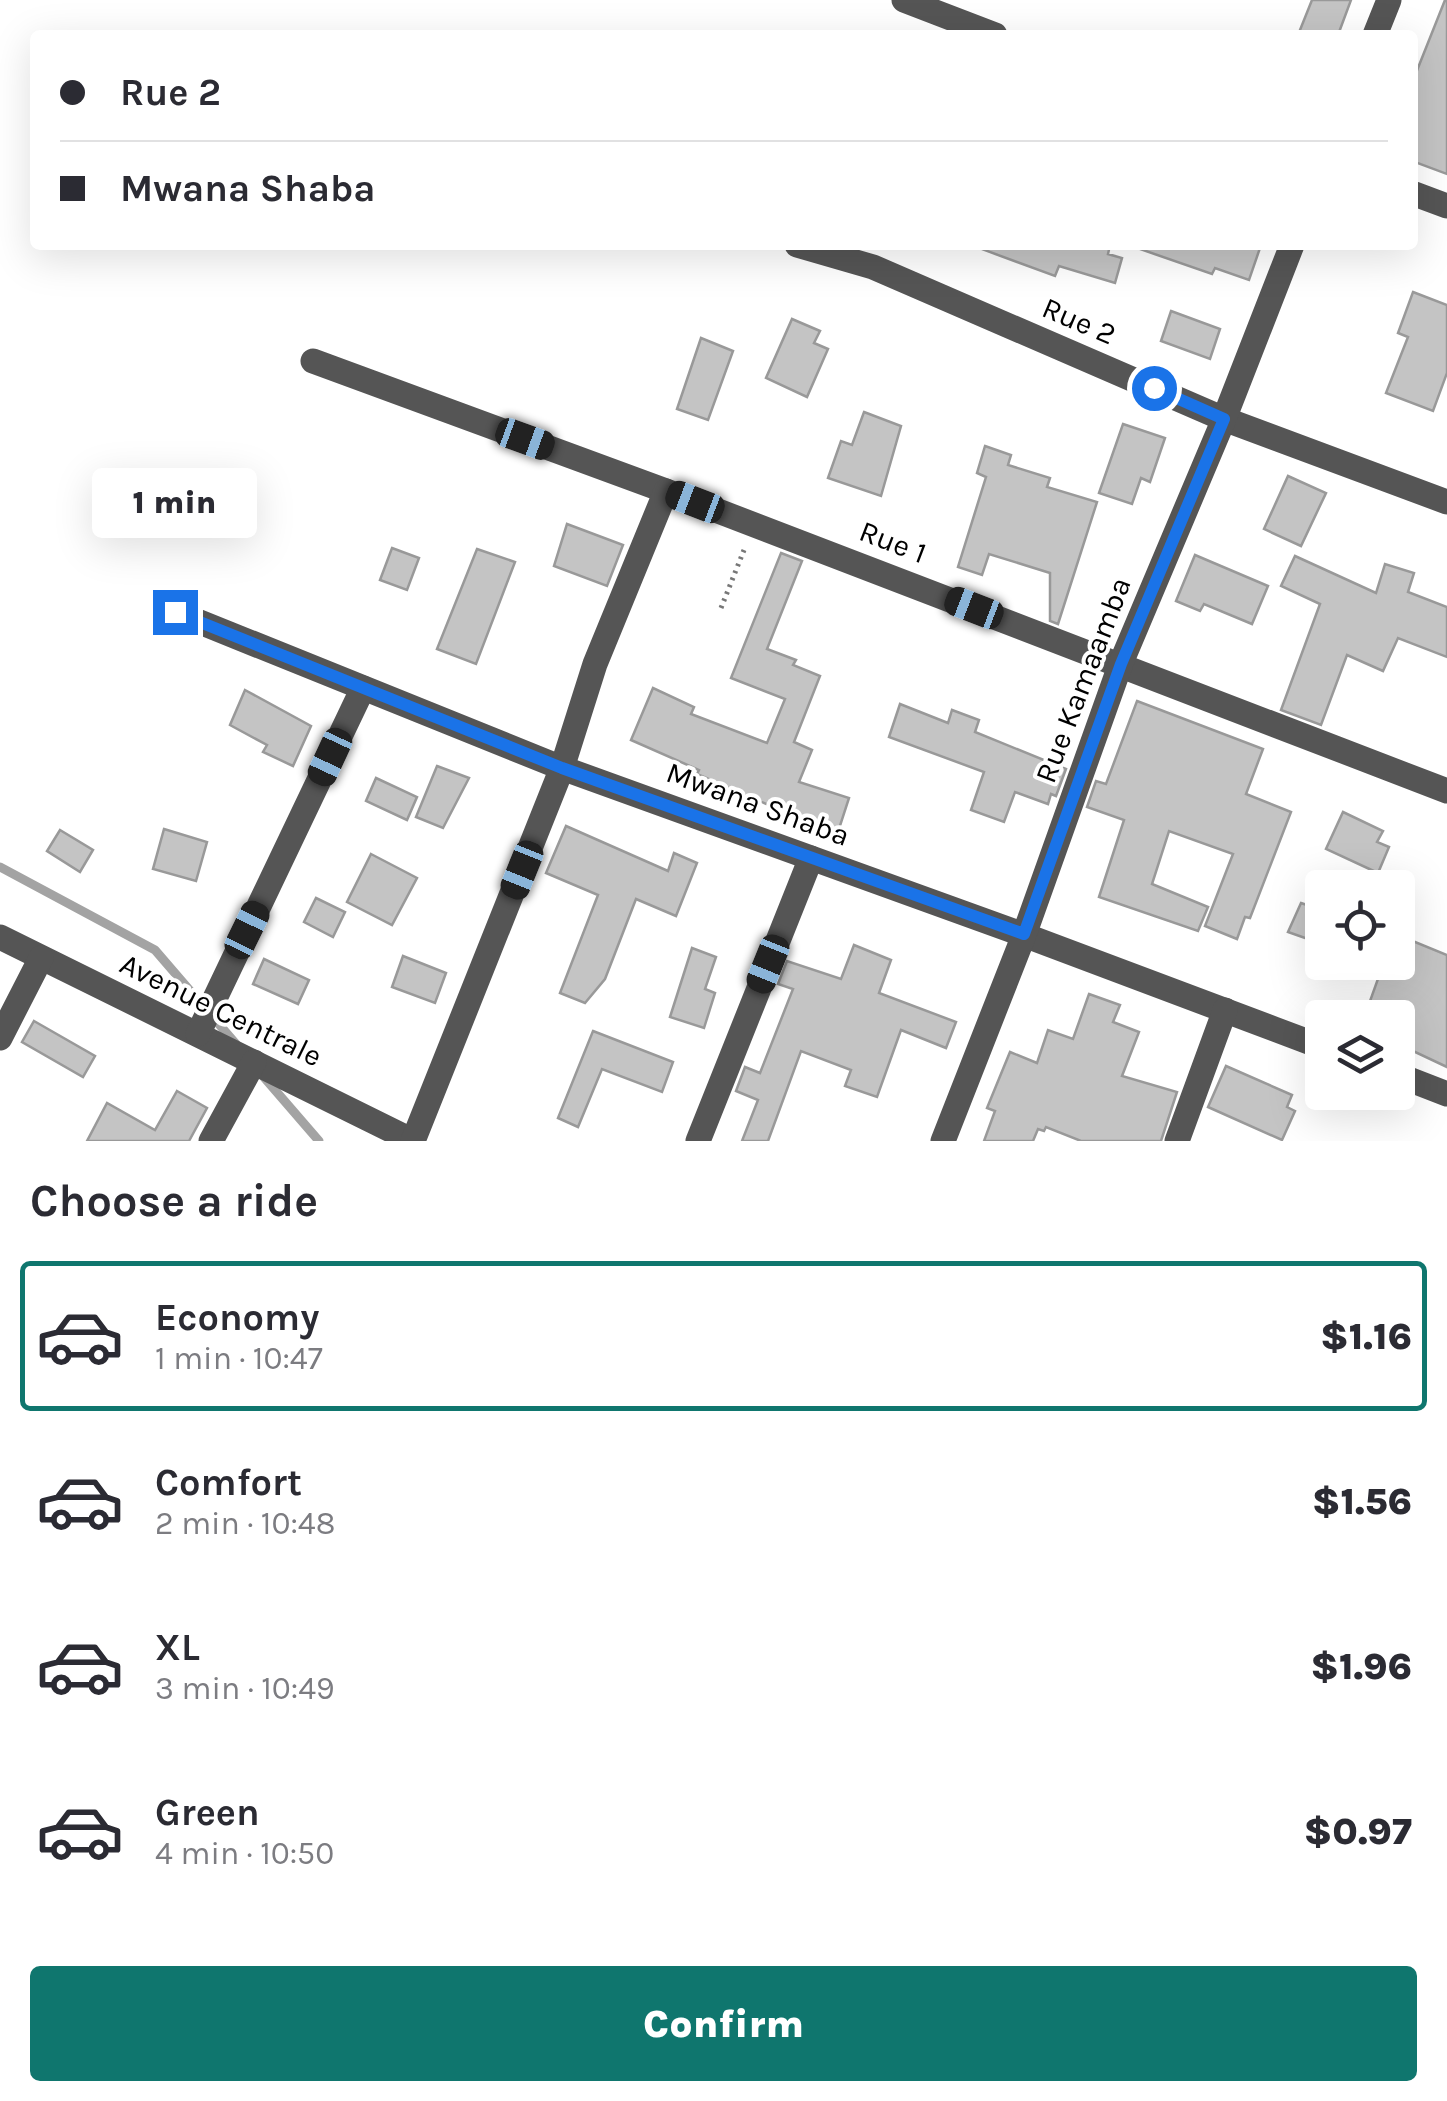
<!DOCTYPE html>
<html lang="en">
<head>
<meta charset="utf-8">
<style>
  :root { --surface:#fff; --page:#f2f2f3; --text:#2b2b33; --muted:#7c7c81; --line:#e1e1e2; --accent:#0f766e }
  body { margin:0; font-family:Karla,sans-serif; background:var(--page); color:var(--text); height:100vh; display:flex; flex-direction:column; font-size:38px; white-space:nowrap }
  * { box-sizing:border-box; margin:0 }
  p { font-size:32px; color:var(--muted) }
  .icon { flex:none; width:55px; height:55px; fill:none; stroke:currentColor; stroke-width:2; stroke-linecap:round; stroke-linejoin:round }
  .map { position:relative; height:1141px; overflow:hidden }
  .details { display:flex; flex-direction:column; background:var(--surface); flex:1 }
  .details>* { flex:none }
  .hud { position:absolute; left:30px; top:30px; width:1388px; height:220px; border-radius:10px; box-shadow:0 10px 40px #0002; display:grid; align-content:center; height:220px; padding:0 30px; background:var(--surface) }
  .tools { position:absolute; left:1305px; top:870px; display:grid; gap:20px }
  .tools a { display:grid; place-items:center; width:110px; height:110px; border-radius:10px; background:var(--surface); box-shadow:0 10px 40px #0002; font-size:50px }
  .end { position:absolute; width:45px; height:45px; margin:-22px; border:12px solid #1a73e8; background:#fff; box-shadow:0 0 0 5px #fff }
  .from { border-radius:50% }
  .bubble { position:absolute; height:70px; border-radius:10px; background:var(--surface); box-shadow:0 10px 40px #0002; font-size:32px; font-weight:800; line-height:70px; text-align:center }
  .car { position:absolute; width:30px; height:60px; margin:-30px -15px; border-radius:12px; box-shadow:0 0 8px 2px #0007; background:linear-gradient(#222 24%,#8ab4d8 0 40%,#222 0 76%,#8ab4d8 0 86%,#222 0) }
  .hud b { display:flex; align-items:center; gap:35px; height:95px; font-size:38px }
  .hud b+b { border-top:2px solid var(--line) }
  .hud i { width:25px; height:25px; background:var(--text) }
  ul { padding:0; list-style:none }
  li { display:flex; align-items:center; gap:30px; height:150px; margin:0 20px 15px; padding:0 10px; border:5px solid transparent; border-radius:10px }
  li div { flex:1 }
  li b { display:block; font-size:38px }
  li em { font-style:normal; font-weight:800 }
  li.selected { border-color:var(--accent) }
  li>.icon { width:90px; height:90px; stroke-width:1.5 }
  h2 { padding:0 30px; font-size:45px; line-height:120px }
  .action { display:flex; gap:20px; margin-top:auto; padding:20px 30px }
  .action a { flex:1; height:115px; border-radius:10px; background:var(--accent); color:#fff; font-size:40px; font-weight:800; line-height:115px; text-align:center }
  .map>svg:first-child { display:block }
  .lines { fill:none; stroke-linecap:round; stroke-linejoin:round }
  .stream { stroke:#a3a3a3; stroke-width:9 }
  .building { fill:#c4c4c4; stroke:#999; stroke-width:2.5 }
  .path { stroke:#777; stroke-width:5; stroke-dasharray:2.5 5; stroke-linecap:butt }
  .minor { stroke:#555; stroke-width:25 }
  .route { stroke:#1a73e8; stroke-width:12 }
  .labels { text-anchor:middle; stroke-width:8; stroke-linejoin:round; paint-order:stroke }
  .street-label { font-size:30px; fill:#000; stroke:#fff }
</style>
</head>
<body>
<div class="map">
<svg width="1447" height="1141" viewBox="0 0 1447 1141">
  <rect width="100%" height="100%" fill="#fff"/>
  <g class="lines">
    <g class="stream">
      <path d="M 0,867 L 155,950 L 236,1044"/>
      <path d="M 262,1075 L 319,1141"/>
    </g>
  </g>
  <g class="building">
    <path d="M 1312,0 L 1351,0 L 1338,35 L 1298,35 Z"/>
    <path d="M 1445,0 L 1447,0 L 1447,174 L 1412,161 L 1412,83 Z"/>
    <path d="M 979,245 L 1110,245 L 1108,254 L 1122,258 L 1115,283 L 1059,266 L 1055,276 L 979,248 Z"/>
    <path d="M 1141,245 L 1261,245 L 1249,280 L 1215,268 L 1212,274 L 1140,249 Z"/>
    <path d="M 1413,292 L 1447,305 L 1447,373 L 1433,411 L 1386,393 L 1408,337 L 1398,333 Z"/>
    <path d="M 1171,311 L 1220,329 L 1210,359 L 1161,341 Z"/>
    <path d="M 792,319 L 820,331 L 814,343 L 828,349 L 807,397 L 766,378 Z"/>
    <path d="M 701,338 L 733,351 L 708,420 L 677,409 Z"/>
    <path d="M 864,412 L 901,426 L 881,496 L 828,478 L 841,441 L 852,445 Z"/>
    <path d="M 1123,424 L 1165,438 L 1150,482 L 1141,478 L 1132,504 L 1099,493 Z"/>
    <path d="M 985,446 L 1011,455 L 1008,465 L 1050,478 L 1047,487 L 1097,502 L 1058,624 L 1050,621 L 1050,573 L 989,554 L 982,575 L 958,567 L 986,477 L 977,473 Z"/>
    <path d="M 1288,476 L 1326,493 L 1301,546 L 1264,529 Z"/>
    <path d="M 567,524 L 623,545 L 607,586 L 554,566 Z"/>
    <path d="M 392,548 L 419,558 L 407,590 L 380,580 Z"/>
    <path d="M 477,549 L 515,562 L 476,664 L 437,649 Z"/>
    <path d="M 781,553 L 802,561 L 767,649 L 796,660 L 793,665 L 820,676 L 794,742 L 812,750 L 799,782 L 849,798 L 838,832 L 801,819 L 697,774 L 699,770 L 631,740 L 653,688 L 694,707 L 691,714 L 767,743 L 785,699 L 731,678 Z"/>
    <path d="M 1195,555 L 1268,586 L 1252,624 L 1204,604 L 1200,611 L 1176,601 Z"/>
    <path d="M 1295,556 L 1376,593 L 1385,564 L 1414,573 L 1408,592 L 1447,607 L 1447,657 L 1398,638 L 1383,671 L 1347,655 L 1321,725 L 1281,710 L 1320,604 L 1281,586 Z"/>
    <path d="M 245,690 L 311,726 L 293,766 L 263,752 L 267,745 L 230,725 Z"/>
    <path d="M 1137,701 L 1263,749 L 1246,794 L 1291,812 L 1250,918 L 1245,917 L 1237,939 L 1205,926 L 1233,854 L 1169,831 L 1152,884 L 1208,907 L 1198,931 L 1099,897 L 1124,820 L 1087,807 L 1096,781 L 1106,784 Z"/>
    <path d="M 900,704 L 948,723 L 952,710 L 979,720 L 975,732 L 1066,769 L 1056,796 L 1051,794 L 1048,804 L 1015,792 L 1004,822 L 971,810 L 984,772 L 889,737 Z"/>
    <path d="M 437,766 L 469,778 L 443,828 L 416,817 Z"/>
    <path d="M 376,778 L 417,797 L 407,820 L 366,801 Z"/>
    <path d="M 1343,812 L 1383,831 L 1377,842 L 1389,847 L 1378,873 L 1326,849 Z"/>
    <path d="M 566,826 L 668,871 L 674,853 L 697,863 L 676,916 L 636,899 L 605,979 L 585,1003 L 560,993 L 598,895 L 546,873 Z"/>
    <path d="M 164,829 L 207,842 L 196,881 L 153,869 Z"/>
    <path d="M 60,830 L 93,850 L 80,872 L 47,851 Z"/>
    <path d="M 371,854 L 417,878 L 392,925 L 347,902 Z"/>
    <path d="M 316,898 L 345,912 L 333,937 L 304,922 Z"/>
    <path d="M 1301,903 L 1322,910 L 1322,944 L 1288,932 Z"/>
    <path d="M 1398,935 L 1447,955 L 1447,1067 L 1398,1044 L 1398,1018 L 1364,1018 L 1384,962 L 1398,962 Z"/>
    <path d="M 854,945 L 891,960 L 879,993 L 956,1022 L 946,1048 L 901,1030 L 877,1097 L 845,1086 L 851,1070 L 801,1051 L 768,1141 L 742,1141 L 758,1100 L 736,1091 L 745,1067 L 760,1073 L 793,989 L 778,984 L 787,961 L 841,979 Z"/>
    <path d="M 692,948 L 716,957 L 705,989 L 715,993 L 704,1028 L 670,1017 Z"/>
    <path d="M 403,956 L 446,973 L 435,1003 L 392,987 Z"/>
    <path d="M 264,959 L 309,980 L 298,1004 L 253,984 Z"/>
    <path d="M 1089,994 L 1120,1005 L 1113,1022 L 1139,1032 L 1122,1076 L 1177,1092 L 1161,1141 L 1081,1141 L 1046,1127 L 1044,1131 L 1038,1129 L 1033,1141 L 984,1141 L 995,1111 L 987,1108 L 1010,1052 L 1037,1063 L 1048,1030 L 1073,1039 Z"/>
    <path d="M 34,1021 L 95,1056 L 83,1077 L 22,1042 Z"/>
    <path d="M 593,1031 L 673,1062 L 662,1092 L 602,1069 L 578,1127 L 558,1118 Z"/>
    <path d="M 1226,1066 L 1292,1095 L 1287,1107 L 1295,1111 L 1282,1140 L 1208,1107 Z"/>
    <path d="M 177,1091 L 207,1108 L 189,1141 L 87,1141 L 107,1103 L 155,1130 Z"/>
  </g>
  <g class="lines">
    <path class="path" d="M 721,608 L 744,550"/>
    <g class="minor">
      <path d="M 904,0 L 995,35"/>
      <path d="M 1375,35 L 1389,0"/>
      <path d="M 1412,193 L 1447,206"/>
      <path d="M 797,245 L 873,267 L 1224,419 L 1447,502"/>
      <path d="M 313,361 L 666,491 L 1447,791"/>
      <path d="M 175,612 L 562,768 L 1024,935 L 1322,1047"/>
      <path d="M 0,937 L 413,1141"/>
      <path d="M 198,1034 L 363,688"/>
      <path d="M 0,1038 L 41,958"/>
      <path d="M 1398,1075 L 1447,1094"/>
      <path d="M 211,1141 L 254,1062"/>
      <path d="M 413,1141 L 562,768 L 595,664 L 666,491"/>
      <path d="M 698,1141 L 811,858"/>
      <path d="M 943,1141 L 1024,935 L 1121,663 L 1224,419 L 1292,245"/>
      <path d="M 1177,1141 L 1225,1010"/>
    </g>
  </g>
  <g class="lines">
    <path class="route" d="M 175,612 L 562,768 L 1024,934 L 1121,664 L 1224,419 L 1154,388"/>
  </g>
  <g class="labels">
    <g class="street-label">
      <text transform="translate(1079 321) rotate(23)" y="10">Rue 2</text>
      <text transform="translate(893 542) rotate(21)" y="10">Rue 1</text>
      <text transform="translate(1083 680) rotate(-69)" y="10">Rue Kamaamba</text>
      <text transform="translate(758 804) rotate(20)" y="10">Mwana Shaba</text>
      <text transform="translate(221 1010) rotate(26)" y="10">Avenue Centrale</text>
    </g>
  </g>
</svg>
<div class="tools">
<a><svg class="icon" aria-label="locate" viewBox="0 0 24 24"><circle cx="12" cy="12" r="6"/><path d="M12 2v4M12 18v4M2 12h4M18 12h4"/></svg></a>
<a><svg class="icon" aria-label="layers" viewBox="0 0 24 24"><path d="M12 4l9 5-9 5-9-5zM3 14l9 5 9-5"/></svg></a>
</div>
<i class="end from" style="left:1154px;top:388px"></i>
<i class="end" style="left:175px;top:612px"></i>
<div class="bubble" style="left:92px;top:468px;width:165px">1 min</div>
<i class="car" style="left:525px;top:439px;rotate:110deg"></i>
<i class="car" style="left:695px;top:502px;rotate:291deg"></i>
<i class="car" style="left:974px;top:608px;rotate:291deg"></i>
<i class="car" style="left:330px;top:757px;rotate:205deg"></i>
<i class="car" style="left:522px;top:870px;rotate:202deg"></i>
<i class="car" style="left:247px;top:930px;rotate:26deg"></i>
<i class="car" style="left:768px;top:964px;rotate:202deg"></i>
<div class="hud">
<b><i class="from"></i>Rue 2</b>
<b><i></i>Mwana Shaba</b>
</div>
</div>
<section class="details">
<h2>Choose a ride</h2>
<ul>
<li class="selected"><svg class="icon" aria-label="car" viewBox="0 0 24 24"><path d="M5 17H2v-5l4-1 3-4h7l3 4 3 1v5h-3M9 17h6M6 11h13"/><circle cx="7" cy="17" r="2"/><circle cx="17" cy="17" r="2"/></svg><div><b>Economy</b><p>1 min · 10:47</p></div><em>$1.16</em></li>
<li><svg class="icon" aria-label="car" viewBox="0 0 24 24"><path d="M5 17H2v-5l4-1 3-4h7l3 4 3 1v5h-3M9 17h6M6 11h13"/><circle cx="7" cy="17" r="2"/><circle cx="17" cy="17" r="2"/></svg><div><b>Comfort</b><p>2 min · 10:48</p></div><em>$1.56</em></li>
<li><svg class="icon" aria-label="car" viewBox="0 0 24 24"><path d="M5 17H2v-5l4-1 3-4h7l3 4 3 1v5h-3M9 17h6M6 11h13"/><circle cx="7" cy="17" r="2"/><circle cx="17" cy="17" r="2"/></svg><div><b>XL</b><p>3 min · 10:49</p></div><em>$1.96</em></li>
<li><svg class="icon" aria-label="car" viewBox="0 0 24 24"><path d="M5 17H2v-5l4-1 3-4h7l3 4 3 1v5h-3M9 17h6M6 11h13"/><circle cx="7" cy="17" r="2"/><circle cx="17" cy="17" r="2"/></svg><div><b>Green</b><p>4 min · 10:50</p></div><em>$0.97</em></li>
</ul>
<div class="action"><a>Confirm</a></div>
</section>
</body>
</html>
